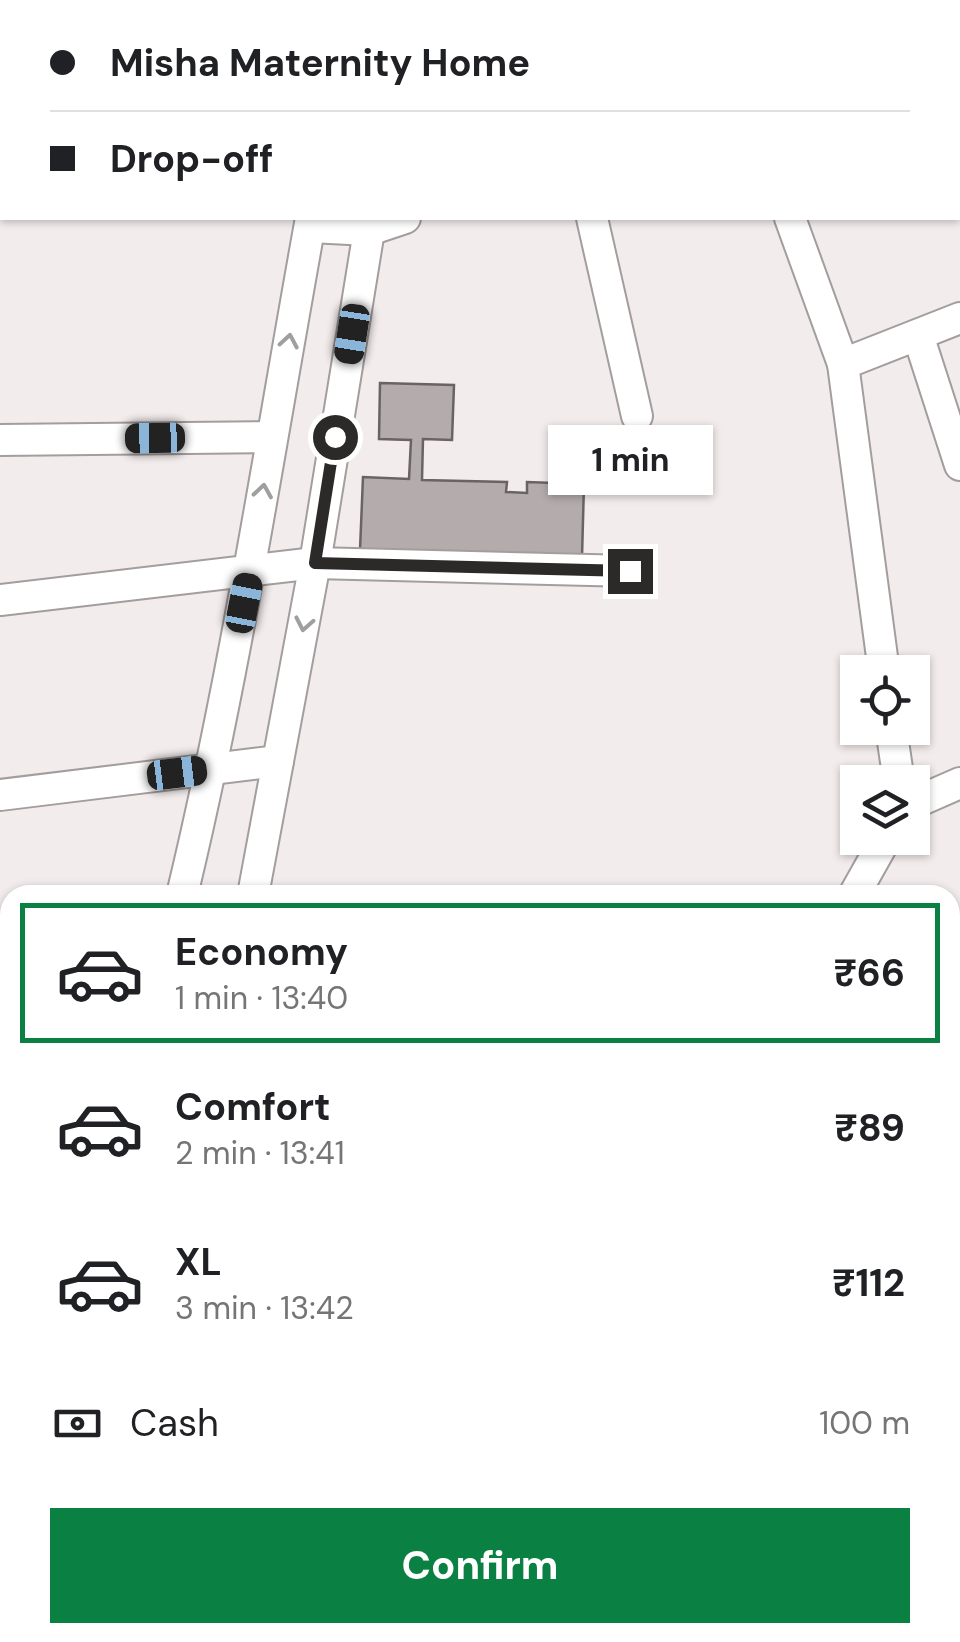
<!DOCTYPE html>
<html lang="en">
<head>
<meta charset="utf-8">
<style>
  :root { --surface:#fff; --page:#f2f2f2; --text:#202124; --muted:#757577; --line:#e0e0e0; --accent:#0b8043 }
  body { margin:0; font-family:"DM Sans",sans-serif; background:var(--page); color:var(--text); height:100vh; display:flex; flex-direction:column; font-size:38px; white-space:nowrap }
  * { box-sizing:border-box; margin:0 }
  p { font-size:32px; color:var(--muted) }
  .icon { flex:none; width:55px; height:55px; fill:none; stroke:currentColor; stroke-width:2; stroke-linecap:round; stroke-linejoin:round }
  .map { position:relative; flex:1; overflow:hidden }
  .sheet { position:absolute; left:0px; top:885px; width:960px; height:758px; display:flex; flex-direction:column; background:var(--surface); border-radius:30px 30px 0 0; box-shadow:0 2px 8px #0004 }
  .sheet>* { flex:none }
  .hud { position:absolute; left:0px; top:0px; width:960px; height:220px; box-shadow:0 2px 8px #0004; display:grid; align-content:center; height:220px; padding:0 50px; background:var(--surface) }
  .buttons { position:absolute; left:840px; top:655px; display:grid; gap:20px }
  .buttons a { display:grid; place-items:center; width:90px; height:90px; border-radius:0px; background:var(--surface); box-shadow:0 2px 8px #0004; font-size:50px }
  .end { position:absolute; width:45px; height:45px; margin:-22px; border:12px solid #2c2929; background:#fff; box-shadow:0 0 0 5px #fff }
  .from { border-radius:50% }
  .bubble { position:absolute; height:70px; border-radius:0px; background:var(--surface); box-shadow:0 2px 8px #0004; font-size:32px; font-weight:700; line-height:70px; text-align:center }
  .car { position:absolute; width:30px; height:60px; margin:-30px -15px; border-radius:12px; box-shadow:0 0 8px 2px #0007; background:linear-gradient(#222 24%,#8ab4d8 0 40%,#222 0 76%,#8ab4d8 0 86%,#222 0) }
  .hud b { display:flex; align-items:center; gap:35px; height:95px; font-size:38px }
  .hud b+b { border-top:2px solid var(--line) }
  .hud i { width:25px; height:25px; background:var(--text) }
  ul { padding:18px 0 0; list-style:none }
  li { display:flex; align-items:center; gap:30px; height:140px; margin:0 20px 15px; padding:0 30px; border:5px solid transparent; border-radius:0px }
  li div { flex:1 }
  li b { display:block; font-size:38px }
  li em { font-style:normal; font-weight:700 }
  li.active { border-color:var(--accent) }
  li>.icon { width:90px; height:90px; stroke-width:1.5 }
  .pay { display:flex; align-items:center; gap:25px; height:110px; padding:0 50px; font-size:38px }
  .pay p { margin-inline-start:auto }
  .action { display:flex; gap:20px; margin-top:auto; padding:20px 50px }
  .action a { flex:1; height:115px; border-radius:0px; background:var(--accent); color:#fff; font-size:40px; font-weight:700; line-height:115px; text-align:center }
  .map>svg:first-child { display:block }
  .building { fill:#b3abac; stroke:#6a6363; stroke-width:2.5 }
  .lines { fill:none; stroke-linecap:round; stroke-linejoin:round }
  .minor-casing { stroke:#a49d9d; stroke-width:34 }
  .minor { stroke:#fff; stroke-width:30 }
  .oneway { stroke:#a09f9f }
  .route { stroke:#2c2929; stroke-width:12 }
</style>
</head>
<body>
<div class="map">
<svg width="960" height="1642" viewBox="0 0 960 1642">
  <rect width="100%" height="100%" fill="#f3ecec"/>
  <path class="building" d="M 380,383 L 454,385 L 452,440 L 423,439 L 422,480 L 507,482 L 506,492 L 527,493 L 527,482 L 584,484 L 582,557 L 360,550 L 363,477 L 409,479 L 411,440 L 379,439 Z"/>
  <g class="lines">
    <defs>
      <g id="minor">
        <path d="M 528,0 L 529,2"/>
        <path d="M 645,0 L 648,2"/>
        <path d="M 747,0 L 748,2"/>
        <path d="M 847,0 L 848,2"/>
        <path d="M 348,2 L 348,0"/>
        <path d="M 405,2 L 405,0"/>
        <path d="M 958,33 L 960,32"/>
        <path d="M 592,218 L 637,416"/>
        <path d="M 790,218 L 843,364"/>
        <path d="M 310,227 L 369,230 L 405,218"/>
        <path d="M 918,335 L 960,465"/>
        <path d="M 0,440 L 271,437"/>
        <path d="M 0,600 L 315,563 L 631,571"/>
        <path d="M 884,672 L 843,364 L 960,318"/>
        <path d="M 891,728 L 899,782"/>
        <path d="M 0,795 L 278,761"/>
        <path d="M 912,804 L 960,783"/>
        <path d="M 182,895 C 236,671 270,444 311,218"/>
        <path d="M 253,895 L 315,563 L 371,218"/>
        <path d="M 854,895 L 886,838"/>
        <path d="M 950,1370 L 960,1384"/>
        <path d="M 950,1480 L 960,1481"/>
        <path d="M 0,1484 L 10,1489"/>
        <path d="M 0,1554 L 10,1525"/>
        <path d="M 950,1585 L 960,1549"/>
        <path d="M 31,1642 L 34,1632"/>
        <path d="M 937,1642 L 939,1632"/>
      </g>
    </defs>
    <use href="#minor" class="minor-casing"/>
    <use href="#minor" class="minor"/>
  </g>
  <defs><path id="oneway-chevron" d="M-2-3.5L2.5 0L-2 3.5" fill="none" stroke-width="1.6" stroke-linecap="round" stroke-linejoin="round" transform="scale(2.5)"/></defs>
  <g class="oneway">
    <use href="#oneway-chevron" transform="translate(289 341) rotate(-80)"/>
    <use href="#oneway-chevron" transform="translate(263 491) rotate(-81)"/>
    <use href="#oneway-chevron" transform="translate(304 624) rotate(101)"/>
  </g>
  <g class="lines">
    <path class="route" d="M 335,437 L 315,563 L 630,571"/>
  </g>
</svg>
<div class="buttons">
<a><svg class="icon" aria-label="locate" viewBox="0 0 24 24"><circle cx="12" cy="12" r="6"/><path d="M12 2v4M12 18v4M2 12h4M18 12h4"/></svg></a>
<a><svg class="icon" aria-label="layers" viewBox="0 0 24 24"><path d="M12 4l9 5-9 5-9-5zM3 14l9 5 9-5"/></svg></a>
</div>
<i class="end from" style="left:335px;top:437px"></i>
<i class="end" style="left:630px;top:571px"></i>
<div class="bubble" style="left:548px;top:425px;width:165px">1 min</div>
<i class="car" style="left:352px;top:334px;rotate:189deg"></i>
<i class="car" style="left:155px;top:438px;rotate:269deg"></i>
<i class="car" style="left:244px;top:603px;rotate:11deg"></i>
<i class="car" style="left:177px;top:773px;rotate:83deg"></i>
<div class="hud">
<b><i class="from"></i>Misha Maternity Home</b>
<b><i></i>Drop-off</b>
</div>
<section class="sheet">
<ul>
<li class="active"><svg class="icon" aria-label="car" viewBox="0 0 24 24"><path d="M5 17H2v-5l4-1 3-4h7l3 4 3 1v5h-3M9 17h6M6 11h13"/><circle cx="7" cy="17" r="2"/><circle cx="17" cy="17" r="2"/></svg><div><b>Economy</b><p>1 min · 13:40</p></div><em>₹66</em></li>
<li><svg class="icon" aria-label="car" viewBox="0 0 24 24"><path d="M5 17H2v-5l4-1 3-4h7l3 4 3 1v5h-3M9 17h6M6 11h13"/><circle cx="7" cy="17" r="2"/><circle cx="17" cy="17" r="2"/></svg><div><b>Comfort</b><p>2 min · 13:41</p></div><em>₹89</em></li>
<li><svg class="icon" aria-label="car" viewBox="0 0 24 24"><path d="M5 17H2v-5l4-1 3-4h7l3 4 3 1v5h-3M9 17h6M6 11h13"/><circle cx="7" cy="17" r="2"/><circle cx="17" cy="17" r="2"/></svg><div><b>XL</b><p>3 min · 13:42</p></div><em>₹112</em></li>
</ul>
<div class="pay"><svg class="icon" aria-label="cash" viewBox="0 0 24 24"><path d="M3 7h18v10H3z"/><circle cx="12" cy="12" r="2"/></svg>Cash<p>100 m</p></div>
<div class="action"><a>Confirm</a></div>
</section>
</div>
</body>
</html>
